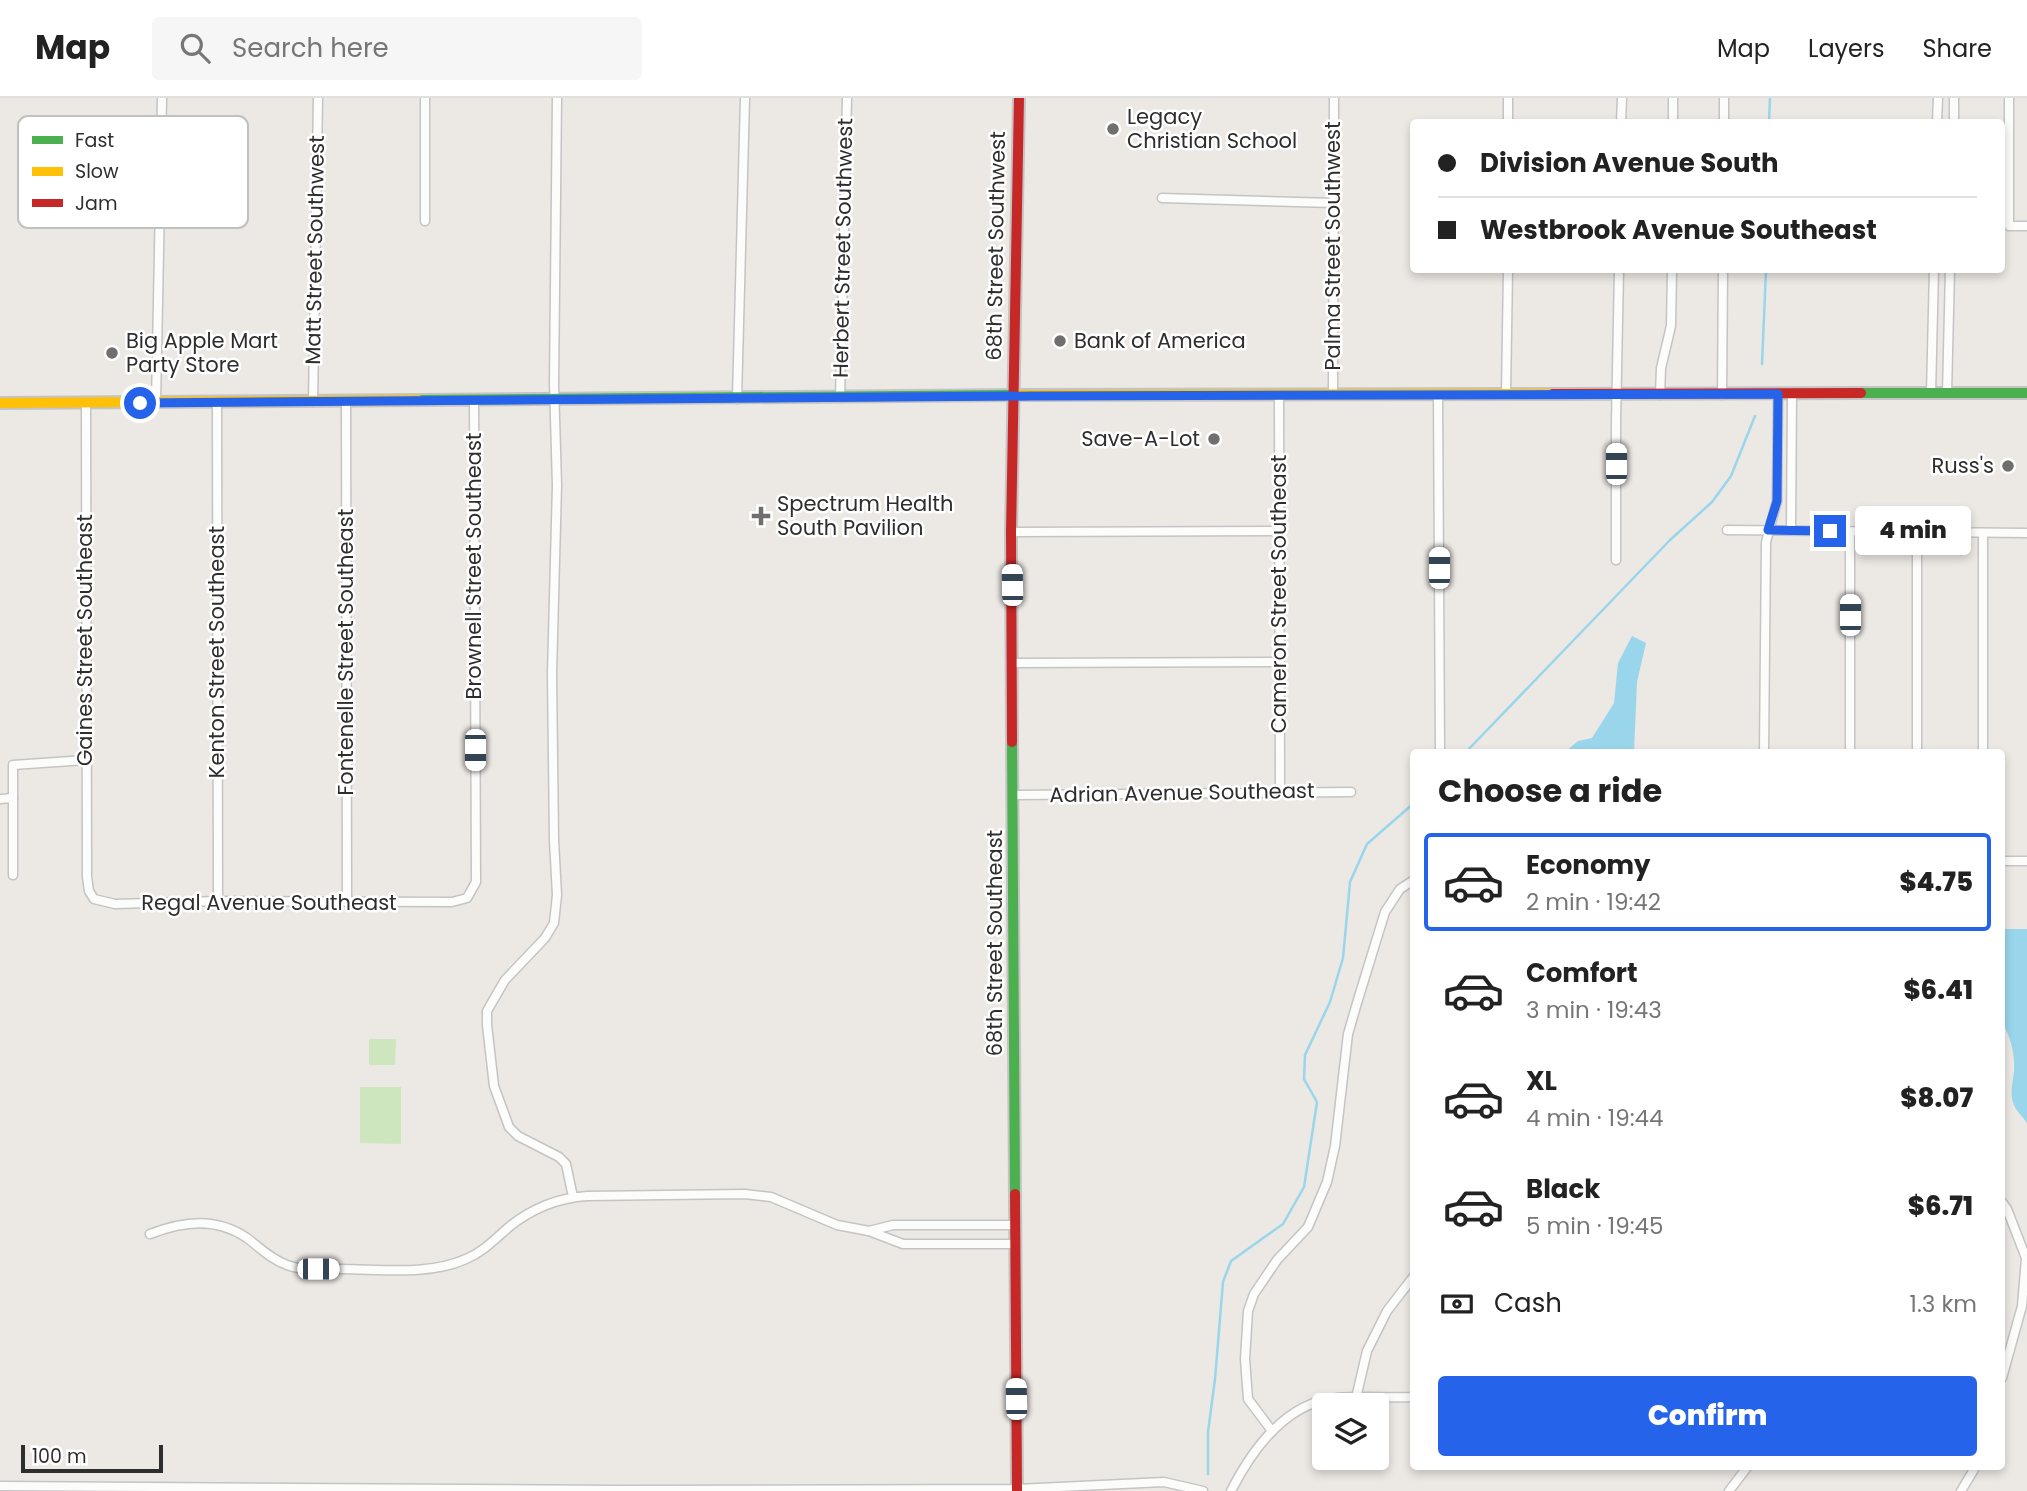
<!DOCTYPE html>
<html lang="en">
<head>
<meta charset="utf-8">
<style>
  :root { --surface:#fff; --page:#f6f6f6; --text:#222; --muted:#767676; --line:#e0e0e0; --accent:#2563eb }
  body { margin:0; font-family:Poppins,sans-serif; background:var(--page); color:var(--text); height:100vh; display:flex; flex-direction:column; font-size:26px; white-space:nowrap }
  * { box-sizing:border-box; margin:0 }
  p { font-size:23px; color:var(--muted) }
  .icon { flex:none; width:38px; height:38px; fill:none; stroke:currentColor; stroke-width:2; stroke-linecap:round; stroke-linejoin:round }
  .map { position:relative; flex:1; overflow:hidden }
  .sheet { position:absolute; left:1410px; top:651px; width:595px; height:721px; display:flex; flex-direction:column; background:var(--surface); border-radius:7px; box-shadow:0 4px 10px #0003 }
  .sheet>* { flex:none }
  .hud { position:absolute; left:1410px; top:21px; width:595px; height:154px; border-radius:7px; box-shadow:0 4px 10px #0003; display:grid; align-content:center; height:154px; padding:0 28px; background:var(--surface) }
  .tools { position:absolute; left:1312px; top:1295px; display:grid; gap:14px }
  .tools a { display:grid; place-items:center; width:77px; height:77px; border-radius:7px; background:var(--surface); box-shadow:0 4px 10px #0003; font-size:35px }
  .scale { position:absolute; left:21px; bottom:18px; width:142px; box-sizing:border-box; padding-left:7px; border:4px solid #2e2e2e; border-top:0; font-size:19px; line-height:24px; white-space:nowrap; color:#2e2e2e; -webkit-text-stroke:5px #fff; paint-order:stroke }
  .end { position:absolute; width:32px; height:32px; margin:-16px; border:9px solid #2563eb; background:#fff; box-shadow:0 0 0 4px #fff }
  .from { border-radius:50% }
  .bubble { position:absolute; height:49px; border-radius:7px; background:var(--surface); box-shadow:0 4px 10px #0003; font-size:23px; font-weight:800; line-height:49px; text-align:center }
  .car { position:absolute; width:21px; height:42px; margin:-21px -10px; border-radius:9px; box-shadow:0 0 5px 2px #0007; background:linear-gradient(#fff 24%,#345 0 40%,#fff 0 76%,#345 0 86%,#fff 0) }
  .hud b { display:flex; align-items:center; gap:24px; height:66px; font-size:26px }
  .hud b+b { border-top:2px solid var(--line) }
  .hud i { width:18px; height:18px; background:var(--text) }
  ul { padding:0; list-style:none }
  li { display:flex; align-items:center; gap:21px; height:98px; margin:0 14px 10px; padding:0 14px; border:4px solid transparent; border-radius:7px }
  li div { flex:1 }
  li b { display:block; font-size:26px }
  li em { font-style:normal; font-weight:800 }
  li.selected { border-color:var(--accent) }
  li>.icon { width:63px; height:63px; stroke-width:1.5 }
  h2 { padding:0 28px; font-size:32px; line-height:84px }
  .pay { display:flex; align-items:center; gap:18px; height:77px; padding:0 28px; font-size:26px }
  .pay p { margin-inline-start:auto }
  .action { display:flex; gap:14px; margin-top:auto; padding:14px 28px }
  .action a { flex:1; height:80px; border-radius:7px; background:var(--accent); color:#fff; font-size:28px; font-weight:800; line-height:80px; text-align:center }
  header { display:flex; align-items:center; gap:42px; box-sizing:border-box; height:98px; padding:0 35px; background:var(--surface); border-bottom:2px solid var(--line) }
  header strong { font-size:33px }
  nav { display:flex; gap:38px; margin-inline-start:auto; font-size:24px }
  .search { width:490px; height:63px; background:var(--page); display:flex; align-items:center; gap:18px; box-sizing:border-box; padding:0 24px; border-radius:7px; color:var(--muted); font-size:26px }
  .map>svg:first-child { display:block }
  .green { fill:#cee6be }
  .water { fill:#99d6ec }
  .lines { fill:none; stroke-linecap:round; stroke-linejoin:round }
  .stream { stroke:#99d6ec; stroke-width:2.5 }
  .street-casing { stroke:#c5c4c5; stroke-width:11 }
  .fast-casing { stroke:#c5c4c5; stroke-width:14 }
  .slow-casing { stroke:#c5c4c5; stroke-width:14 }
  .jam-casing { stroke:#c5c4c5; stroke-width:14 }
  .street { stroke:#fcfcfb; stroke-width:8 }
  .fast { stroke:#4caf50; stroke-width:10 }
  .slow { stroke:#ffc107; stroke-width:10 }
  .jam { stroke:#c62828; stroke-width:10 }
  .route { stroke:#2563eb; stroke-width:9 }
  .poi-dot { fill:#706f6e; stroke:#fff; stroke-width:2.5 }
  .labels { text-anchor:middle; stroke-width:5; stroke-linejoin:round; paint-order:stroke }
  .poi-label { font-size:21px; fill:#2e2e2e; stroke:#fff; text-anchor:start }
  .street-label { font-size:21px; fill:#2e2e2e; stroke:#fff }
  .key { fill:#fff; stroke:#c0c0c0; stroke-width:2 }
  .key-label { font-size:19px; fill:#2e2e2e }
</style>
</head>
<body>
<header>
<strong>Map</strong>
<div class="search"><svg class="icon" aria-label="search" viewBox="0 0 24 24"><circle cx="10" cy="10" r="6"/><path d="M15 15l6 6"/></svg>Search here</div>
<nav><a>Map</a><a>Layers</a><a>Share</a></nav>
</header>
<div class="map">
<svg width="2027" height="1393" viewBox="0 0 2027 1393">
  <rect width="100%" height="100%" fill="#ece8e4"/>
  <g class="green">
    <path d="M 369,941 L 396,941 L 395,967 L 369,967 Z"/>
    <path d="M 360,989 L 401,989 L 401,1046 L 360,1045 Z"/>
  </g>
  <g class="water">
    <path d="M 1632,538 L 1646,545 L 1637,584 L 1634,654 L 1565,654 L 1578,643 L 1592,640 L 1614,605 L 1618,565 Z"/>
    <path d="M 2002,831 L 2027,831 L 2027,1025 C 2023,1019 2016,1013 2014,1007 C 2009,996 2013,984 2014,973 C 2015,956 2011,939 2002,925 Z"/>
  </g>
  <g class="lines">
    <g class="stream">
      <path d="M 1769,24 L 1770,0"/>
      <path d="M 1762,266 L 1766,172"/>
      <path d="M 1466,654 L 1670,442 L 1712,404 L 1731,378 L 1755,318"/>
      <path d="M 1208,1376 L 1208,1334 L 1215,1281 L 1223,1184 L 1231,1163 L 1283,1126 L 1304,1089 L 1317,1004 L 1304,981 L 1305,957 L 1330,904 L 1343,860 L 1350,784 L 1367,746 L 1414,705"/>
    </g>
    <defs>
      <g id="street">
        <path d="M 425,0 L 425,123"/>
        <path d="M 557,0 L 554,286 L 557,387 L 552,576 L 554,742 L 557,797 L 554,825 L 545,840 L 505,882 L 487,913 L 487,927 L 494,988 L 509,1029 L 518,1038 L 559,1059 L 566,1066 L 573,1099"/>
        <path d="M 2009,0 L 2009,128 L 2027,128"/>
        <path d="M 1508,24 L 1508,0"/>
        <path d="M 1621,24 L 1622,0"/>
        <path d="M 1673,24 L 1673,0"/>
        <path d="M 1724,24 L 1724,0"/>
        <path d="M 1937,24 L 1938,0"/>
        <path d="M 1954,24 L 1954,0"/>
        <path d="M 1162,100 L 1333,105"/>
        <path d="M 1931,295 L 1934,172"/>
        <path d="M 1947,295 L 1950,172"/>
        <path d="M 1506,296 L 1508,172"/>
        <path d="M 1279,297 L 1280,695"/>
        <path d="M 1333,297 L 1334,0"/>
        <path d="M 1438,297 L 1440,654"/>
        <path d="M 1660,297 L 1661,270 L 1671,228 L 1672,172"/>
        <path d="M 1722,297 L 1723,172"/>
        <path d="M 840,300 L 847,0"/>
        <path d="M 737,301 L 745,0"/>
        <path d="M 217,304 L 218,803"/>
        <path d="M 313,304 L 318,0"/>
        <path d="M 346,304 L 347,804"/>
        <path d="M 86,305 L 87,779 L 89,793 L 94,801 L 115,806 L 218,803 L 452,804 L 467,800 L 476,784 L 474,302"/>
        <path d="M 156,305 L 162,0"/>
        <path d="M 1727,432 L 2027,435"/>
        <path d="M 1791,432 L 1792,296"/>
        <path d="M 1011,434 L 1279,433"/>
        <path d="M 1850,434 L 1850,654"/>
        <path d="M 1616,462 L 1616,323 L 1619,172"/>
        <path d="M 1013,565 L 1279,564"/>
        <path d="M 1764,654 L 1766,444 L 1777,403 L 1778,296"/>
        <path d="M 1917,654 L 1917,434"/>
        <path d="M 1983,654 L 1983,435"/>
        <path d="M 1014,697 L 1351,694"/>
        <path d="M 0,701 L 13,700"/>
        <path d="M 2002,763 L 2027,763"/>
        <path d="M 13,777 L 13,667 L 86,662"/>
        <path d="M 2002,1104 L 2007,1111 L 2026,1160 L 2022,1208 L 2002,1280"/>
        <path d="M 869,1133 L 893,1127 L 1015,1127"/>
        <path d="M 150,1136 C 184,1123 216,1119 247,1140 C 260,1150 271,1161 287,1167 C 303,1173 322,1171 340,1171 C 381,1171 428,1178 466,1161 C 483,1154 495,1141 509,1129 C 531,1111 558,1100 587,1098 L 745,1096 L 771,1099 L 837,1127 L 869,1133 L 903,1146 L 1016,1146"/>
        <path d="M 1356,1300 L 1367,1253 L 1387,1213 L 1414,1178"/>
        <path d="M 1272,1333 L 1248,1301 L 1245,1261 L 1248,1213 L 1254,1196 L 1277,1162 L 1308,1129 L 1327,1084 L 1335,1048 L 1348,936 L 1357,905 L 1385,814 L 1400,791 L 1414,782"/>
        <path d="M 0,1388 L 617,1392 L 1017,1391 L 1164,1384 L 1203,1393"/>
        <path d="M 1231,1393 C 1252,1352 1286,1304 1337,1300 C 1363,1298 1389,1300 1414,1299"/>
        <path d="M 1729,1393 L 1748,1368"/>
        <path d="M 1961,1393 L 1976,1368"/>
      </g>
      <g id="fast">
        <path d="M 1861,295 L 2027,295"/>
        <path d="M 418,302 L 1018,297"/>
        <path d="M 1012,644 L 1015,1096"/>
      </g>
      <g id="slow">
        <path d="M 1018,297 L 1553,296"/>
        <path d="M 0,305 L 418,302"/>
      </g>
      <g id="jam">
        <path d="M 1553,296 L 1861,295"/>
        <path d="M 1012,644 L 1011,434 L 1019,0"/>
        <path d="M 1015,1096 L 1017,1393"/>
      </g>
    </defs>
    <use href="#street" class="street-casing"/>
    <use href="#fast" class="fast-casing"/>
    <use href="#slow" class="slow-casing"/>
    <use href="#jam" class="jam-casing"/>
    <use href="#street" class="street"/>
    <use href="#fast" class="fast"/>
    <use href="#slow" class="slow"/>
    <use href="#jam" class="jam"/>
  </g>
  <g class="lines">
    <path class="route" d="M 140,305 L 1032,298 L 1778,296 L 1777,403 L 1768,432 L 1830,433"/>
  </g>
  <g class="poi-dot">
    <circle cx="1113" cy="31" r="7"/>
    <circle cx="1060" cy="243" r="7"/>
    <circle cx="112" cy="255" r="7"/>
    <circle cx="1214" cy="341" r="7"/>
    <circle cx="2008" cy="368" r="7"/>
    <path d="M757.5 407.5h7v7h7v7h-7v7h-7v-7h-7v-7h7z"/>
  </g>
  <g class="labels">
    <g class="poi-label">
      <text x="1127" y="26">Legacy<tspan x="1127" dy="24">Christian School</tspan></text>
      <text x="126" y="250">Big Apple Mart<tspan x="126" dy="24">Party Store</tspan></text>
      <text x="1074" y="250">Bank of America</text>
      <text x="1200" y="348" text-anchor="end">Save-A-Lot</text>
      <text x="1994" y="375" text-anchor="end">Russ's</text>
      <text x="777" y="413">Spectrum Health<tspan x="777" dy="24">South Pavilion</tspan></text>
    </g>
    <g class="street-label">
      <text transform="translate(996 148) rotate(-89)" y="7">68th Street Southwest</text>
      <text transform="translate(1333 148) rotate(-90)" y="7">Palma Street Southwest</text>
      <text transform="translate(843 150) rotate(-89)" y="7">Herbert Street Southwest</text>
      <text transform="translate(315 152) rotate(-89)" y="7">Matt Street Southwest</text>
      <text transform="translate(474 468) rotate(-90)" y="7">Brownell Street Southeast</text>
      <text transform="translate(1279 496) rotate(-90)" y="7">Cameron Street Southeast</text>
      <text transform="translate(85 542) rotate(-90)" y="7">Gaines Street Southeast</text>
      <text transform="translate(217 554) rotate(-90)" y="7">Kenton Street Southeast</text>
      <text transform="translate(346 554) rotate(-90)" y="7">Fontenelle Street Southeast</text>
      <text transform="translate(1182 695) rotate(-1)" y="7">Adrian Avenue Southeast</text>
      <text x="269" y="812">Regal Avenue Southeast</text>
      <text transform="translate(995 845) rotate(-90)" y="7">68th Street Southeast</text>
    </g>
  </g>
  <rect x="18" y="18" width="230" height="112" rx="10" class="key"/>
  <rect x="32" y="38" width="31" height="8" fill="#4caf50"/>
  <rect x="32" y="69" width="31" height="9" fill="#ffc107"/>
  <rect x="32" y="101" width="31" height="8" fill="#c62828"/>
  <g class="key-label">
    <text x="75" y="49">Fast</text>
    <text x="75" y="80">Slow</text>
    <text x="75" y="112">Jam</text>
  </g>
</svg>
<div class="tools">
<a><svg class="icon" aria-label="layers" viewBox="0 0 24 24"><path d="M12 4l9 5-9 5-9-5zM3 14l9 5 9-5"/></svg></a>
</div>
<div class="scale">100 m</div>
<i class="end from" style="left:140px;top:305px"></i>
<i class="end" style="left:1830px;top:433px"></i>
<div class="bubble" style="left:1855px;top:408px;width:116px">4 min</div>
<i class="car" style="left:1616px;top:366px;rotate:0deg"></i>
<i class="car" style="left:1439px;top:470px;rotate:0deg"></i>
<i class="car" style="left:1012px;top:487px;rotate:359deg"></i>
<i class="car" style="left:1850px;top:517px;rotate:0deg"></i>
<i class="car" style="left:475px;top:652px;rotate:180deg"></i>
<i class="car" style="left:318px;top:1171px;rotate:90deg"></i>
<i class="car" style="left:1016px;top:1301px;rotate:359deg"></i>
<div class="hud">
<b><i class="from"></i>Division Avenue South</b>
<b><i></i>Westbrook Avenue Southeast</b>
</div>
<section class="sheet">
<h2>Choose a ride</h2>
<ul>
<li class="selected"><svg class="icon" aria-label="car" viewBox="0 0 24 24"><path d="M5 17H2v-5l4-1 3-4h7l3 4 3 1v5h-3M9 17h6M6 11h13"/><circle cx="7" cy="17" r="2"/><circle cx="17" cy="17" r="2"/></svg><div><b>Economy</b><p>2 min · 19:42</p></div><em>$4.75</em></li>
<li><svg class="icon" aria-label="car" viewBox="0 0 24 24"><path d="M5 17H2v-5l4-1 3-4h7l3 4 3 1v5h-3M9 17h6M6 11h13"/><circle cx="7" cy="17" r="2"/><circle cx="17" cy="17" r="2"/></svg><div><b>Comfort</b><p>3 min · 19:43</p></div><em>$6.41</em></li>
<li><svg class="icon" aria-label="car" viewBox="0 0 24 24"><path d="M5 17H2v-5l4-1 3-4h7l3 4 3 1v5h-3M9 17h6M6 11h13"/><circle cx="7" cy="17" r="2"/><circle cx="17" cy="17" r="2"/></svg><div><b>XL</b><p>4 min · 19:44</p></div><em>$8.07</em></li>
<li><svg class="icon" aria-label="car" viewBox="0 0 24 24"><path d="M5 17H2v-5l4-1 3-4h7l3 4 3 1v5h-3M9 17h6M6 11h13"/><circle cx="7" cy="17" r="2"/><circle cx="17" cy="17" r="2"/></svg><div><b>Black</b><p>5 min · 19:45</p></div><em>$6.71</em></li>
</ul>
<div class="pay"><svg class="icon" aria-label="cash" viewBox="0 0 24 24"><path d="M3 7h18v10H3z"/><circle cx="12" cy="12" r="2"/></svg>Cash<p>1.3 km</p></div>
<div class="action"><a>Confirm</a></div>
</section>
</div>
</body>
</html>
